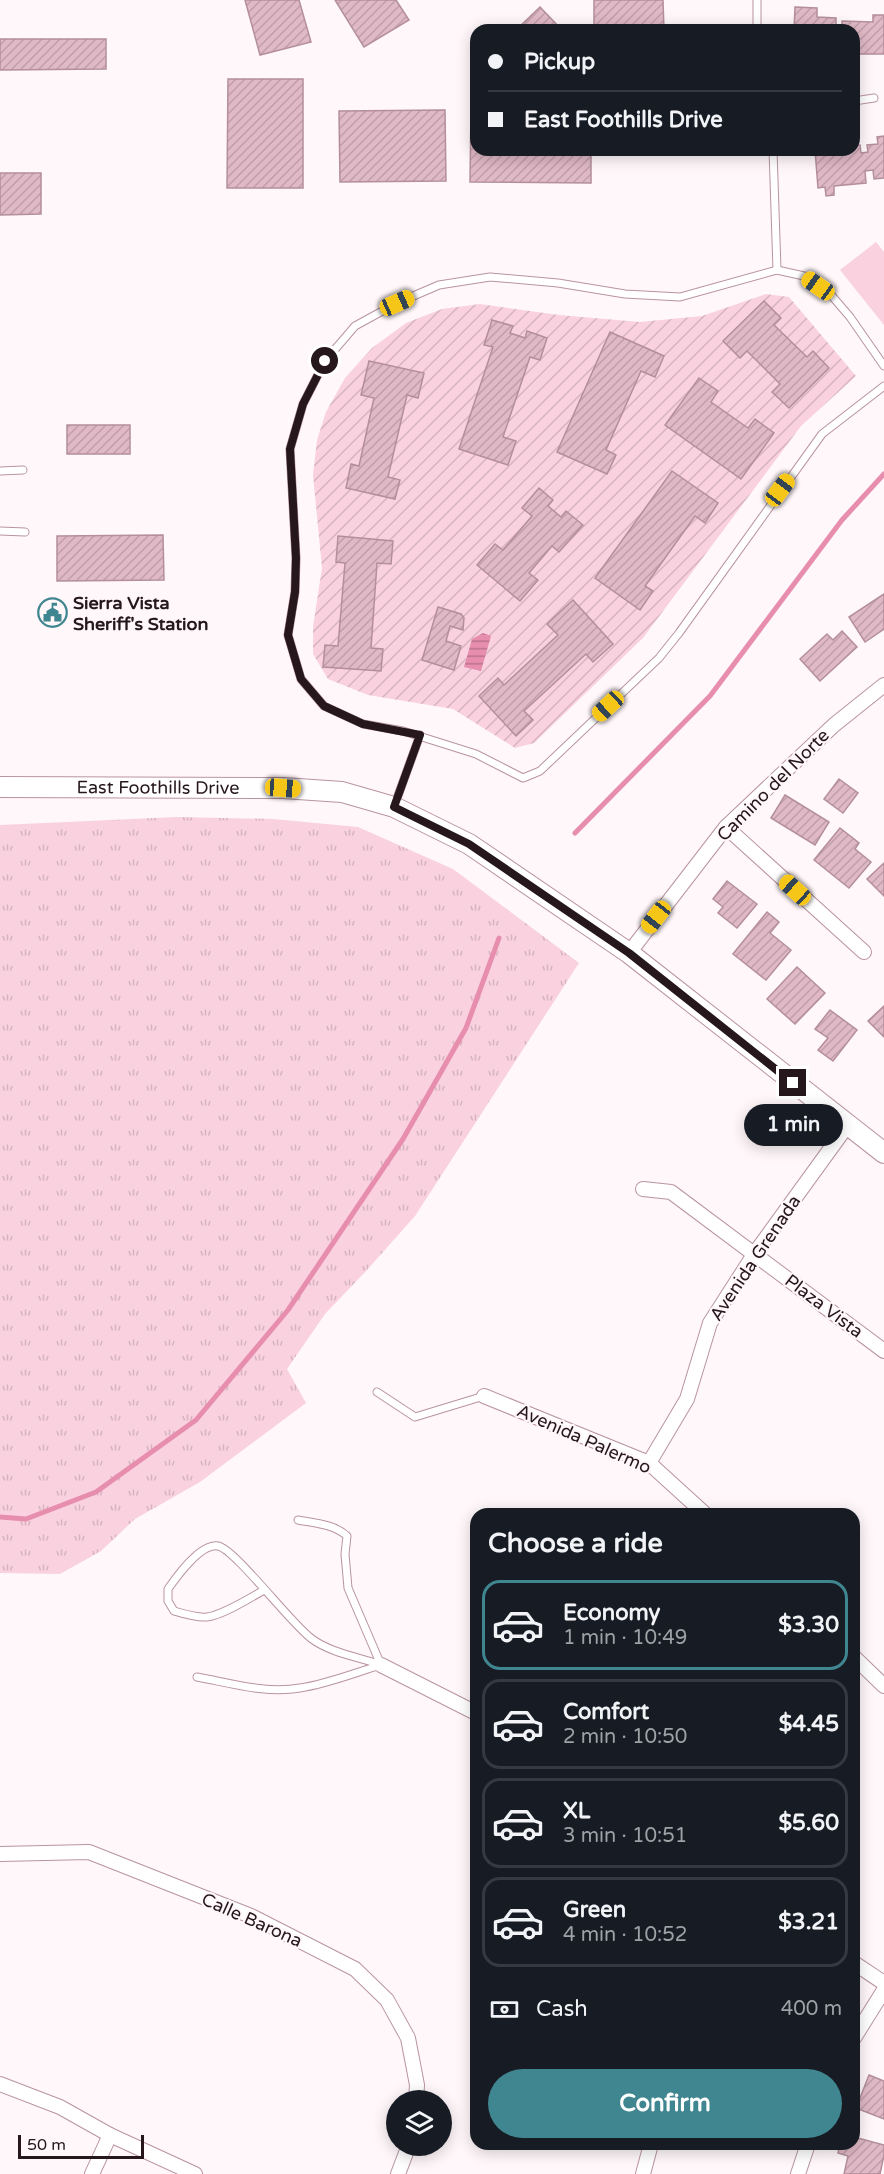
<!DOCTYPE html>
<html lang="en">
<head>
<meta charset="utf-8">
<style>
  :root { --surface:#171b24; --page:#242831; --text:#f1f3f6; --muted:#9ea1a6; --line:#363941; --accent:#408690 }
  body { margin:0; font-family:"Varela Round",sans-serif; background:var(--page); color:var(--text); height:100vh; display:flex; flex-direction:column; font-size:22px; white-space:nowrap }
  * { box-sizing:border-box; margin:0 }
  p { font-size:20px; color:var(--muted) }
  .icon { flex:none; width:33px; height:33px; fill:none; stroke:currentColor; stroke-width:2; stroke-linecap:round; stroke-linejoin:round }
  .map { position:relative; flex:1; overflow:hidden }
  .drawer { position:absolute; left:470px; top:1508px; width:390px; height:642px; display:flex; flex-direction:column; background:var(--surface); border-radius:18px; box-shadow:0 3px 15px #0003 }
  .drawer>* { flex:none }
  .hud { position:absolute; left:470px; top:24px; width:390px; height:132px; border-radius:18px; box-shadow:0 3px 15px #0003; display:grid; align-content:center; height:132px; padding:0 18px; background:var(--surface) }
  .tools { position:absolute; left:386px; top:2090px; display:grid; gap:12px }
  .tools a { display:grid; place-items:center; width:66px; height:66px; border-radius:50%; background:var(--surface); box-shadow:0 3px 15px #0003; font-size:30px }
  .scale { position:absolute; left:18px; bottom:15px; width:126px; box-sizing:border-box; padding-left:6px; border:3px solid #25171c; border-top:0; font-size:16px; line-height:21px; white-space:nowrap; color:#25171c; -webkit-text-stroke:4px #fff7f9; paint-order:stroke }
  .end { position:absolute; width:27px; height:27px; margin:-14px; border:8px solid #25171c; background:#fff; box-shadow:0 0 0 3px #fff }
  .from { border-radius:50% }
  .bubble { position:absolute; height:42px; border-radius:21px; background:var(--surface); box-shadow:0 3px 15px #0003; font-size:20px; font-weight:700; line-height:42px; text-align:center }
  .car { position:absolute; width:18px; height:36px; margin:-18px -9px; border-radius:8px; box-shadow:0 0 4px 2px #0007; background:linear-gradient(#f5c518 24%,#345 0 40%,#f5c518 0 76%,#345 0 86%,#f5c518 0) }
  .hud b { display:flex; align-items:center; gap:21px; height:57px; font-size:22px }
  .hud b+b { border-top:2px solid var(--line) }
  .hud i { width:15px; height:15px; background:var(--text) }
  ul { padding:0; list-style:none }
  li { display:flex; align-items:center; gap:18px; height:90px; margin:0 12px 9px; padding:0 6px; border:3px solid var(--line); border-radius:18px }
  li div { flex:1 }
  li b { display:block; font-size:22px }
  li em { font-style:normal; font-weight:700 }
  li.on { border-color:var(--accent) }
  li>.icon { width:54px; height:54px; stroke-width:1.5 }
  h2 { padding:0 18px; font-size:27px; line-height:72px }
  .pay { display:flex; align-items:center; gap:15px; height:66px; padding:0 18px; font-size:22px }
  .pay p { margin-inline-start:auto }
  .button { display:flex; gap:12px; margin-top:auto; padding:12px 18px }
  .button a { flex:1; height:69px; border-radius:36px; background:var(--accent); color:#fff; font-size:24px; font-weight:700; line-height:69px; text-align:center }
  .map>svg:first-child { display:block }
  .grass { fill:url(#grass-tufts) }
  .garden { fill:url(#garden-furrows) }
  .pitch { fill:#fad2df }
  .water { fill:url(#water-rules) }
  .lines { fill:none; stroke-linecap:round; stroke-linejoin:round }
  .stream { stroke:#e78dad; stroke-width:5 }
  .building { fill:url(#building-hatch); stroke:#b48f9b; stroke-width:1.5 }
  .lane-casing { stroke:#b994a0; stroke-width:9 }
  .street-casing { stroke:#b994a0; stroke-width:16 }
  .secondary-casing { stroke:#b994a0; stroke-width:22 }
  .lane { stroke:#fff; stroke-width:7 }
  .street { stroke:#fff; stroke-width:14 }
  .secondary { stroke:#fff; stroke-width:20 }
  .route { stroke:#25171c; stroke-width:8 }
  .labels { text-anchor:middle; stroke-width:4.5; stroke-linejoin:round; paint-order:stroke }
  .poi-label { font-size:18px; font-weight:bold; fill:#25171c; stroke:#fff7f9; text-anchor:start }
  .street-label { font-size:18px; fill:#25171c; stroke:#fff7f9 }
</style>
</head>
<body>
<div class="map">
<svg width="884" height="2174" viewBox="0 0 884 2174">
  <defs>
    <pattern id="grass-tufts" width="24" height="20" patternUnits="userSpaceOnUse" patternTransform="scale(1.5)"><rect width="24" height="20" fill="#fad2df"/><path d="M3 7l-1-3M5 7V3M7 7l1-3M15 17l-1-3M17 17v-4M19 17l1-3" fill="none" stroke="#d6b4bf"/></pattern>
    <pattern id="garden-furrows" width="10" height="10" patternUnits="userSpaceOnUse" patternTransform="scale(1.5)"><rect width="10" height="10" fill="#fad2df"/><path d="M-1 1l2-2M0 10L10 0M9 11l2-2" fill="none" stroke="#d6b4bf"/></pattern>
    <pattern id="water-rules" width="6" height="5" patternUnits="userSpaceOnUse" patternTransform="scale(1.5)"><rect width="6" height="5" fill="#e78dad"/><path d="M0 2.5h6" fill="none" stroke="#bb728c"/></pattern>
    <pattern id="building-hatch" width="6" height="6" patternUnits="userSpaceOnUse" patternTransform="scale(1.5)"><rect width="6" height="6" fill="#e0b9c6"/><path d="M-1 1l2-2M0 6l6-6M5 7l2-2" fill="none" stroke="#c09eaa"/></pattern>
  </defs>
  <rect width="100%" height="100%" fill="#fff7f9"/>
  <path class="grass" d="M 177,817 L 273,819 L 358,827 L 453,869 L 579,963 L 415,1216 L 367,1270 L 325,1314 L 287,1369 L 306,1403 L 200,1482 L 135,1519 L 101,1551 L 60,1574 L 0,1573 L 0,825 Z"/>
  <path class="garden" d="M 766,294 L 789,297 L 856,376 L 801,426 L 643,638 L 534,743 L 515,748 L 453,709 L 368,695 L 328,679 L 313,654 L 313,627 L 322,568 L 313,475 L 317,440 L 326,412 L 345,378 L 372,348 L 406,323 L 442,309 L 480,304 L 559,315 L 640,322 L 702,316 Z"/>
  <path class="pitch" d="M 876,242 L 884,252 L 884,325 L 840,270 Z"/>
  <path class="water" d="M 483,633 L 491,636 L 481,671 L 464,667 L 472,639 Z"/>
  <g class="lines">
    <g class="stream">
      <path d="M 575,833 L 710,696 L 842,520 L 884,474"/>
      <path d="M 0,1517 L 26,1519 L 96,1492 L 196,1420 L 288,1310 L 403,1139 L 466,1028 L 499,938"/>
    </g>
  </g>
  <g class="building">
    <path d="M 245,0 L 299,0 L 311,42 L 260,55 Z"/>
    <path d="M 335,0 L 396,0 L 409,20 L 364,47 Z"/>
    <path d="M 594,0 L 663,0 L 664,30 L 594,30 Z"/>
    <path d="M 540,7 L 562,30 L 516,30 Z"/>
    <path d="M 795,7 L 817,8 L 817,17 L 836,18 L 836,26 L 842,26 L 842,21 L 873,22 L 873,15 L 884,15 L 884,54 L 854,54 L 854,30 L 794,30 Z"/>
    <path d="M 0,39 L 106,39 L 106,69 L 0,70 Z"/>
    <path d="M 228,79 L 303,79 L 303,188 L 227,188 Z"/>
    <path d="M 445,110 L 446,181 L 340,182 L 339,111 Z"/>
    <path d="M 471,112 L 476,112 L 476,150 L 591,150 L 591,183 L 470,182 Z"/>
    <path d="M 884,136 L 884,178 L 874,179 L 873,170 L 865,171 L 866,183 L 834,186 L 834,195 L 826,196 L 825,187 L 818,188 L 815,150 L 854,150 L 854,146 L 860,145 L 861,153 L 868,152 L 867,145 L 878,144 L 877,137 Z"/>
    <path d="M 0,173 L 41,173 L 41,214 L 0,215 Z"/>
    <path d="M 764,301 L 781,318 L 774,325 L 807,357 L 813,351 L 829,368 L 789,408 L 772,392 L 780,384 L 747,351 L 740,358 L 723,341 Z"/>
    <path d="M 492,320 L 513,326 L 510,333 L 525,338 L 527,331 L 547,338 L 540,360 L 530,357 L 503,437 L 516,441 L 508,465 L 459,449 L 493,347 L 484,345 Z"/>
    <path d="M 610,332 L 664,356 L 655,377 L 641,371 L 606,450 L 616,455 L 607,474 L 557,452 Z"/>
    <path d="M 369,361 L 424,373 L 418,398 L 407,395 L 388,477 L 400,480 L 395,499 L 346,488 L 351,464 L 359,466 L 374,398 L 361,395 Z"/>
    <path d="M 699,378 L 718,391 L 711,402 L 748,428 L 755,419 L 774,433 L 741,479 L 665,425 Z"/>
    <rect x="67" y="425" width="63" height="29"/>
    <path d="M 672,471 L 718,503 L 705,523 L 695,516 L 645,586 L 653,591 L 640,610 L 595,578 Z"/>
    <path d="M 539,488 L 553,500 L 548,506 L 561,517 L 566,511 L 583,525 L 559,552 L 552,546 L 529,573 L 538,580 L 520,601 L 477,565 L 495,544 L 503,550 L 532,516 L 522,508 Z"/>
    <path d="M 163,535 L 164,580 L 57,581 L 57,536 Z"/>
    <path d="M 338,536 L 393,541 L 391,564 L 377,563 L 371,648 L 383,649 L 381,671 L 323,667 L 325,645 L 338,646 L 345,563 L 336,562 Z"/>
    <path d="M 884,594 L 884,629 L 865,642 L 849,617 Z"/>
    <path d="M 573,600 L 613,644 L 593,662 L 586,654 L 524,711 L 533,720 L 516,736 L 479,696 L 498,678 L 504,685 L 558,635 L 547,624 Z"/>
    <path d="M 438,607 L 461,614 L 464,618 L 463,630 L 450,626 L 446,641 L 461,646 L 454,670 L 422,660 Z"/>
    <path d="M 842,631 L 857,647 L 820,681 L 800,659 L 827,634 L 833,640 Z"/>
    <path d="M 839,779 L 858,793 L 843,813 L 824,799 Z"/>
    <path d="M 785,795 L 829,822 L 815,845 L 771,818 Z"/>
    <path d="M 840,828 L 859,843 L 855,849 L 871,862 L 849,888 L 814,860 Z"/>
    <path d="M 884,863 L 884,896 L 867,879 Z"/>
    <path d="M 727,881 L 757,904 L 737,928 L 718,913 L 723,907 L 713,899 Z"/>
    <path d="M 767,912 L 779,922 L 770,933 L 791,950 L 766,980 L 733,954 Z"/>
    <path d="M 797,967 L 825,993 L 795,1024 L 767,999 Z"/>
    <path d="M 884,1006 L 884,1037 L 868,1021 Z"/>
    <path d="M 830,1010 L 857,1030 L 833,1061 L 818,1050 L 828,1038 L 815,1029 Z"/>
    <path d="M 869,2075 L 884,2081 L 884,2119 L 856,2108 Z"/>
    <path d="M 854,2137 L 884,2145 L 884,2155 L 880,2174 L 844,2174 L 848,2156 L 838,2153 L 840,2144 L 854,2144 Z"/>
  </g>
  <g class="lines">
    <defs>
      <g id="lane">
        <path d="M 757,0 L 757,30"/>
        <path d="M 854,101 L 874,98"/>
        <path d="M 773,150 L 777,270"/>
        <path d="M 884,366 L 850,317 L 832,296 L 804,276 L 777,270 L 680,297 L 625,294 L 558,283 L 490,277 L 439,285 L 397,303 L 355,326 L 325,361 L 303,404 L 290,449 L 296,558 L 295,592 L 288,635 L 301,679 L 324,706 L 363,724 L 403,731 L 476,754 L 523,778 L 540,771 L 659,658 L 679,633 L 822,434 L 884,386"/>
        <path d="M 0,471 L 23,470"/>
        <path d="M 0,531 L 25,532"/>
        <path d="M 395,804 L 420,735"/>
        <path d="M 377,1392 L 415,1417 L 484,1396"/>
        <path d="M 298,1520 C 314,1523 334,1524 347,1536 L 345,1554 L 348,1588 L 381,1665"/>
        <path d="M 264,1590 C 250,1598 223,1615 207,1617 C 197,1618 184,1614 174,1611 L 168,1601 L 168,1589 C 177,1576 201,1543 218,1546 C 235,1549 291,1624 312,1639 C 331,1653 359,1657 381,1665"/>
        <path d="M 197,1677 C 230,1683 266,1694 300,1688 C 327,1684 354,1673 381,1665"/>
      </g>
      <g id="street">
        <path d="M 726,827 L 864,952"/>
        <path d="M 629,953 L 726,827 L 834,725 L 884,685"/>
        <path d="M 643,1189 L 671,1192 L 884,1351"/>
        <path d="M 484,1396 L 649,1463 L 705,1514"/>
        <path d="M 649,1463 L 687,1399 L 710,1323 L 755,1253 L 847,1126"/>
        <path d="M 854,1657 L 884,1686"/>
        <path d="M 381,1665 L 476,1713"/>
        <path d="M 0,1854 L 89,1852 L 251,1916 L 355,1969 L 387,2000 L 408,2038 L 417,2085 L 416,2100"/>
        <path d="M 854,1963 L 884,1983"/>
        <path d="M 854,2038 L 884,1990"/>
        <path d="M 0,2084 L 60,2107 L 110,2135 L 195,2174"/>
        <path d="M 92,2174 L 110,2135"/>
        <path d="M 398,2174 L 409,2145"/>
        <path d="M 643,2174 L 651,2144"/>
        <path d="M 798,2174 L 808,2144"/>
      </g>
      <g id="secondary">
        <path id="s1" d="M 0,787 L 283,788 L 342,792 L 394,807 L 469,844 L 629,953 L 884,1153"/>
      </g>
    </defs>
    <use href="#lane" class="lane-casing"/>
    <use href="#street" class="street-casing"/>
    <use href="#secondary" class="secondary-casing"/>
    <use href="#lane" class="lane"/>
    <use href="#street" class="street"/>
    <use href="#secondary" class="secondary"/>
  </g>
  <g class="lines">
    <path class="route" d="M 325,361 L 303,404 L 290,449 L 296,558 L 295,592 L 288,635 L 301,679 L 324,706 L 363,724 L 420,735 L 394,807 L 469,844 L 629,953 L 793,1083"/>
  </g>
  <defs>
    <symbol id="civic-ring" viewBox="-11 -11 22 22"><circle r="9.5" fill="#fff7f9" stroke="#408690" stroke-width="1.5"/><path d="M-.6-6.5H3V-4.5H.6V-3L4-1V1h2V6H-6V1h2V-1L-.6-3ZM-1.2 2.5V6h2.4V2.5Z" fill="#408690"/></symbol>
  </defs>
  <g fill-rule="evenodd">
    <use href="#civic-ring" x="36" y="596" width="33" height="33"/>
  </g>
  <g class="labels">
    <g class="poi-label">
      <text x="73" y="609">Sierra Vista<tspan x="73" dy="21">Sheriff's Station</tspan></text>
    </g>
    <g class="street-label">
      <text transform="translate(773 785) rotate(-45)" y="6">Camino del Norte</text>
      <text dy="6" stroke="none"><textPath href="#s1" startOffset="158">East Foothills Drive</textPath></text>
      <text transform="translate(755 1258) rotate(-56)" y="6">Avenida Grenada</text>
      <text transform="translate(824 1306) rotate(37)" y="6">Plaza Vista</text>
      <text transform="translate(584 1439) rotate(24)" y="6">Avenida Palermo</text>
      <text transform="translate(252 1920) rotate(24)" y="6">Calle Barona</text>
    </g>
  </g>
</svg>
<div class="tools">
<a><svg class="icon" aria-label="layers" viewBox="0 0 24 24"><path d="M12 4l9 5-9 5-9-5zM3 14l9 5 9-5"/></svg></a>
</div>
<div class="scale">50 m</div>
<i class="end from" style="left:325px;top:361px"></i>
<i class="end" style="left:793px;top:1083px"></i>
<div class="bubble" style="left:744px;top:1104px;width:99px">1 min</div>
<i class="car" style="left:818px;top:286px;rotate:305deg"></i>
<i class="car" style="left:397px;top:303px;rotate:66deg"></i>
<i class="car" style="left:780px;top:490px;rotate:37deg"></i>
<i class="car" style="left:608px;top:706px;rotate:227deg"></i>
<i class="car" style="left:283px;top:788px;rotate:94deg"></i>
<i class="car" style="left:795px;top:890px;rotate:312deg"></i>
<i class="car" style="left:656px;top:917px;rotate:218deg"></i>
<div class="hud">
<b><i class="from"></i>Pickup</b>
<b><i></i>East Foothills Drive</b>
</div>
<section class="drawer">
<h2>Choose a ride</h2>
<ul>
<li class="on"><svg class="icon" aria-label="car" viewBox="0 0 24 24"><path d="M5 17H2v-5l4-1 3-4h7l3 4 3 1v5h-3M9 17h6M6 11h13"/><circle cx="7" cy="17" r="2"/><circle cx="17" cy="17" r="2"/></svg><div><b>Economy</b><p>1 min · 10:49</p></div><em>$3.30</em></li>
<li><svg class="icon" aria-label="car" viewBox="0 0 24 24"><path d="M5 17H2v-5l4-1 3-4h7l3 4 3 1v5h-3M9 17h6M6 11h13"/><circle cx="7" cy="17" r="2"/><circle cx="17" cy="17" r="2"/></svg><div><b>Comfort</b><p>2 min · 10:50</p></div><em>$4.45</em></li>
<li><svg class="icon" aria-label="car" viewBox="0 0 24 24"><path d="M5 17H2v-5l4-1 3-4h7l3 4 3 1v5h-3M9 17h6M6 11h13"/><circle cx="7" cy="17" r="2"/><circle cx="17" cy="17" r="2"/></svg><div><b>XL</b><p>3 min · 10:51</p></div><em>$5.60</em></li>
<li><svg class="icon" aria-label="car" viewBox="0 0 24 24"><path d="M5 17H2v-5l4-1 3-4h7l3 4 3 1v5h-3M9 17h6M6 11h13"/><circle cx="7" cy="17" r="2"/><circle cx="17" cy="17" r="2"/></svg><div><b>Green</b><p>4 min · 10:52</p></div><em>$3.21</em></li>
</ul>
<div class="pay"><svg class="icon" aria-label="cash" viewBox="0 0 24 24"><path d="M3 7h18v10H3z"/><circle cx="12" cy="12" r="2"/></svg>Cash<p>400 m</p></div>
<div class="button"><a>Confirm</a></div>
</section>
</div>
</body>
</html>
